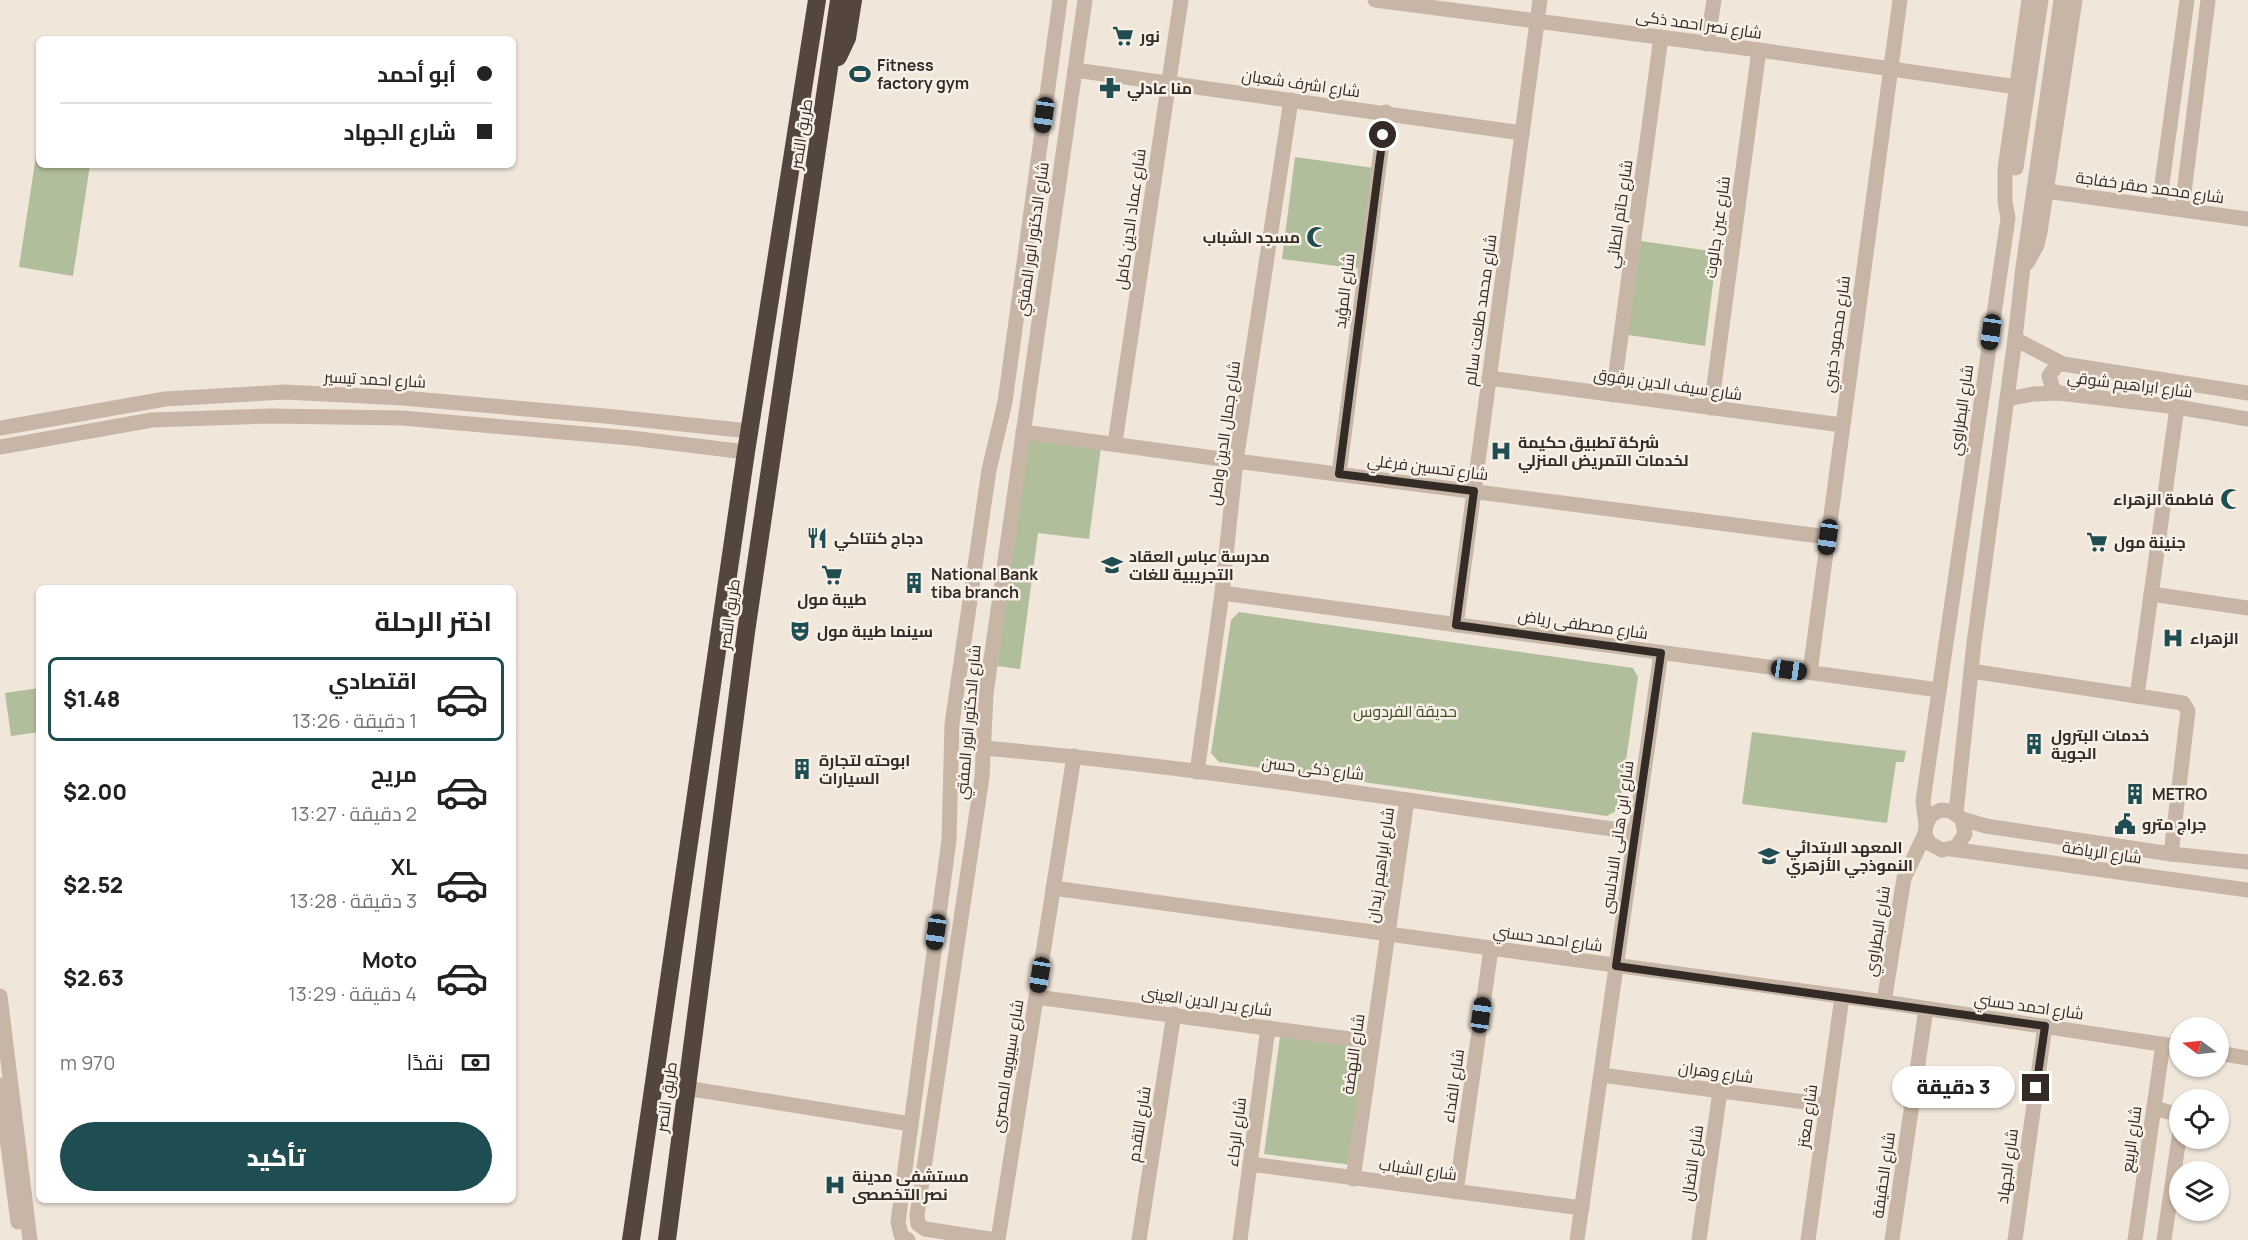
<!DOCTYPE html>
<html lang="ar">
<head>
<meta charset="utf-8">
<style>
  :root { --surface:#fff; --page:#f6f6f6; --text:#222; --muted:#767676; --line:#e0e0e0; --accent:#1f4e52 }
  body { margin:0; font-family:Manrope,Cairo,sans-serif; background:var(--page); color:var(--text); direction:rtl; height:100vh; display:flex; flex-direction:column; font-size:22px; white-space:nowrap }
  * { box-sizing:border-box; margin:0 }
  p { font-size:20px; color:var(--muted) }
  .icon { flex:none; width:33px; height:33px; fill:none; stroke:currentColor; stroke-width:2; stroke-linecap:round; stroke-linejoin:round }
  .map { position:relative; flex:1; overflow:hidden; direction:ltr }
  .panel { position:absolute; left:36px; top:585px; width:480px; height:618px; display:flex; flex-direction:column; background:var(--surface); border-radius:9px; box-shadow:0 2px 4px #0004; direction:rtl }
  .panel>* { flex:none }
  .banner { position:absolute; left:36px; top:36px; width:480px; height:132px; border-radius:9px; box-shadow:0 2px 4px #0004; direction:rtl; display:grid; align-content:center; height:132px; padding:0 24px; background:var(--surface) }
  .needle { width:39px; rotate:285deg }
  .buttons { position:absolute; left:2169px; top:1017px; display:grid; gap:12px }
  .buttons a { display:grid; place-items:center; width:60px; height:60px; border-radius:50%; background:var(--surface); box-shadow:0 2px 4px #0004; font-size:30px }
  .end { position:absolute; width:27px; height:27px; margin:-14px; border:8px solid #342b27; background:#fff; box-shadow:0 0 0 3px #fff }
  .from { border-radius:50% }
  .bubble { position:absolute; height:42px; border-radius:21px; background:var(--surface); box-shadow:0 2px 4px #0004; font-size:20px; font-weight:800; line-height:42px; text-align:center; direction:rtl }
  .car { position:absolute; width:18px; height:36px; margin:-18px -9px; border-radius:8px; box-shadow:0 0 4px 2px #0007; background:linear-gradient(#222 24%,#8ab4d8 0 40%,#222 0 76%,#8ab4d8 0 86%,#222 0) }
  .banner b { display:flex; align-items:center; gap:21px; height:57px; font-size:22px }
  .banner b+b { border-top:2px solid var(--line) }
  .banner i { width:15px; height:15px; background:var(--text) }
  ul { padding:0; list-style:none }
  li { display:flex; align-items:center; gap:18px; height:84px; margin:0 12px 9px; padding:0 12px; border:3px solid transparent; border-radius:9px }
  li div { flex:1 }
  li b { display:block; font-size:22px }
  li em { font-style:normal; font-weight:800 }
  li.current { border-color:var(--accent) }
  li>.icon { width:54px; height:54px; stroke-width:1.5 }
  h2 { padding:0 24px; font-size:27px; line-height:72px }
  .pay { display:flex; align-items:center; gap:15px; height:66px; padding:0 24px; font-size:22px }
  .pay p { margin-inline-start:auto }
  .action { display:flex; gap:12px; margin-top:auto; padding:12px 24px }
  .action a { flex:1; height:69px; border-radius:36px; background:var(--accent); color:#fff; font-size:24px; font-weight:800; line-height:69px; text-align:center }
  .map>svg:first-child { display:block }
  .green { fill:#b1be9b }
  .lines { fill:none; stroke-linecap:round; stroke-linejoin:round }
  .minor { stroke:#c7b6a6; stroke-width:15 }
  .highway { stroke:#54463e; stroke-width:18 }
  .route { stroke:#342b27; stroke-width:8 }
  .labels { text-anchor:middle; stroke-width:5; stroke-linejoin:round; paint-order:stroke }
  .street-label { font-size:16px; fill:#342b27; stroke:#f8f0e6 }
  .poi-label { font-size:16px; font-weight:bold; fill:#342b27; stroke:#f8f0e6; text-anchor:start }
  .park-label { font-size:16px; fill:#42502c; stroke:#f8f0e6 }
</style>
</head>
<body>
<div class="map">
<svg width="2248" height="1240" viewBox="0 0 2248 1240">
  <rect width="100%" height="100%" fill="#f0e6da"/>
  <g class="green">
    <path d="M 36,156 L 39,156 L 39,165 L 90,165 L 73,276 L 19,267 Z"/>
    <path d="M 1295,157 L 1374,168 L 1360,269 L 1282,259 Z"/>
    <path d="M 1641,241 L 1717,252 L 1705,346 L 1628,335 Z"/>
    <path d="M 1029,437 L 1101,447 L 1089,539 L 1038,533 L 1020,669 L 997,666 Z"/>
    <path d="M 1239,612 L 1633,668 L 1638,677 L 1619,809 L 1607,816 L 1219,762 L 1211,753 L 1231,620 Z"/>
    <path d="M 39,688 L 39,732 L 11,736 L 5,693 Z"/>
    <path d="M 1752,732 L 1906,751 L 1904,762 L 1896,762 L 1887,823 L 1742,804 Z"/>
    <path d="M 1280,1037 L 1368,1048 L 1352,1165 L 1264,1154 Z"/>
  </g>
  <g class="lines">
    <g class="minor">
      <path d="M 1375,0 L 1759,50 L 2017,87"/>
      <path d="M 1707,44 L 1714,0"/>
      <path d="M 1075,70 L 1522,133"/>
      <path d="M 2016,168 L 2041,0"/>
      <path d="M 2046,191 L 2248,219"/>
      <path d="M 2159,206 L 2187,0"/>
      <path d="M 2182,209 L 2208,0"/>
      <path d="M 2027,263 L 2037,245 L 2040,232 L 2075,0"/>
      <path d="M 2015,339 L 2063,364 L 2248,393"/>
      <path d="M 1489,378 L 1842,425"/>
      <path d="M 2059,393 L 2053,389 L 2049,376 L 2057,365 L 2063,364"/>
      <path d="M 1613,395 L 1661,37"/>
      <path d="M 2007,399 L 2033,394 L 2059,393 L 2177,407 L 2248,419"/>
      <path d="M 1711,408 L 1759,50"/>
      <path d="M 0,428 L 165,399 L 285,392 L 403,398 L 605,416 L 749,431"/>
      <path d="M 1023,432 L 1236,461 L 1828,537"/>
      <path d="M 1115,443 L 1181,0"/>
      <path d="M 0,447 L 152,420 L 271,416 L 402,418 L 631,438 L 746,452"/>
      <path d="M 1339,474 L 1386,112"/>
      <path d="M 1222,593 L 1939,690"/>
      <path d="M 2151,594 L 2248,608"/>
      <path d="M 1456,625 L 1540,0"/>
      <path d="M 1971,671 L 2183,703 L 2188,711 L 2171,854"/>
      <path d="M 1810,672 L 1900,0"/>
      <path d="M 2137,696 L 2177,407"/>
      <path d="M 984,748 C 1202,767 1419,803 1635,832"/>
      <path d="M 1197,772 L 1222,593 L 1236,461 L 1291,100"/>
      <path d="M 1956,813 L 1974,643 L 2015,339 L 2023,267 L 2061,0"/>
      <path d="M 1962,819 L 1965,834 L 1956,847 L 1942,850 L 1929,843 L 1925,834 L 1926,825 L 1931,815 L 1941,810 L 1951,811 L 1962,819 L 1986,826 L 2171,854 L 2248,862"/>
      <path d="M 1926,825 L 1923,801 L 2008,218 L 2005,202 L 2005,169 L 2029,0"/>
      <path d="M 1951,849 L 2248,890"/>
      <path d="M 1053,888 L 1884,1002 L 2180,1047"/>
      <path d="M 0,996 L 30,1240"/>
      <path d="M 1036,997 L 1372,1042"/>
      <path d="M 1884,1002 L 1904,878 L 1925,834"/>
      <path d="M 2218,1053 L 2248,1058"/>
      <path d="M 1601,1075 L 1827,1105"/>
      <path d="M 0,1085 L 18,1222"/>
      <path d="M 686,1088 L 911,1124"/>
      <path d="M 2154,1108 L 2180,1115"/>
      <path d="M 1250,1164 L 1582,1208"/>
      <path d="M 1353,1179 L 1407,800"/>
      <path d="M 1456,1192 L 1491,949"/>
      <path d="M 908,1240 L 901,1235 L 898,1222 L 949,840 L 952,724 L 989,470 L 1005,402 L 1060,0"/>
      <path d="M 996,1240 L 925,1229 L 918,1224 L 917,1215 L 982,777 L 986,694 L 1085,0"/>
      <path d="M 998,1240 L 1074,756"/>
      <path d="M 1139,1240 L 1174,1014"/>
      <path d="M 1240,1240 L 1268,1028"/>
      <path d="M 1577,1240 L 1661,653"/>
      <path d="M 1699,1240 L 1720,1091"/>
      <path d="M 1808,1240 L 1842,997"/>
      <path d="M 1892,1240 L 1926,1009"/>
      <path d="M 2015,1240 L 2045,1026"/>
      <path d="M 2135,1240 L 2163,1044"/>
      <path d="M 2164,1240 L 2180,1131"/>
    </g>
    <g class="highway">
      <path d="M 838,57 L 847,38 L 853,0"/>
      <path d="M 631,1240 L 746,452 L 817,0"/>
      <path d="M 667,1240 L 746,632 L 839,0"/>
    </g>
  </g>
  <g class="lines">
    <path class="route" d="M 1383,135 L 1339,474 L 1474,491 L 1456,625 L 1661,653 L 1616,966 L 2045,1026 L 2036,1088"/>
  </g>
  <defs>
    <symbol id="supermarket-bare" viewBox="-9 -9 18 18"><path d="M-6-5.5h2.5l.6 2H6L4.5 2H-2.5L-4.4-4H-6ZM-1.5 3.2a1.3 1.3 0 1 0 .1 0ZM3 3.2a1.3 1.3 0 1 0 .1 0Z" fill="#1f4e52" stroke="#f8f0e6" stroke-width="2.5" paint-order="stroke"/></symbol>
    <symbol id="stadium-bare" viewBox="-9 -9 18 18"><path d="M0-5a6.5 5 0 1 0 0 10a6.5 5 0 1 0 0-10ZM-3.5-1.8h7v3.6h-7Z" fill="#1f4e52" stroke="#f8f0e6" stroke-width="2.5" paint-order="stroke"/></symbol>
    <symbol id="pharmacy-bare" viewBox="-9 -9 18 18"><path d="M-2-6h4v4h4v4h-4v4h-4v-4h-4v-4h4Z" fill="#1f4e52" stroke="#f8f0e6" stroke-width="2.5" paint-order="stroke"/></symbol>
    <symbol id="mosque-bare" viewBox="-9 -9 18 18"><path d="M3.5-4.9A6 6 0 1 0 3.5 4.9A5 5 0 1 1 3.5-4.9Z" fill="#1f4e52" stroke="#f8f0e6" stroke-width="2.5" paint-order="stroke"/></symbol>
    <symbol id="hospital-bare" viewBox="-9 -9 18 18"><path d="M-5-5h3v3.5h4V-5h3V5h-3V1.5h-4V5h-3Z" fill="#1f4e52" stroke="#f8f0e6" stroke-width="2.5" paint-order="stroke"/></symbol>
    <symbol id="restaurant-bare" viewBox="-9 -9 18 18"><path d="M-5-6h1v4h1v-4h1v4h1v-4h1v5L-1.5 .5V6h-2V.5L-5-1ZM5-6V6H3V1.5H1.5Q1.5-4 5-6Z" fill="#1f4e52" stroke="#f8f0e6" stroke-width="2.5" paint-order="stroke"/></symbol>
    <symbol id="school-bare" viewBox="-9 -9 18 18"><path d="M0-5L7-2L0 1L-7-2ZM-4 1L0 2.5L4 1V4Q0 6-4 4Z" fill="#1f4e52" stroke="#f8f0e6" stroke-width="2.5" paint-order="stroke"/></symbol>
    <symbol id="building-bare" viewBox="-9 -9 18 18"><path d="M-4-6H4V6H1V3H-1V6H-4ZM-2.5-4.3h1.7v1.8h-1.7ZM.8-4.3h1.7v1.8H.8ZM-2.5-1h1.7V.8h-1.7ZM.8-1h1.7V.8H.8Z" fill="#1f4e52" stroke="#f8f0e6" stroke-width="2.5" paint-order="stroke"/></symbol>
    <symbol id="theatre-bare" viewBox="-9 -9 18 18"><path d="M-5-5.5Q0-4 5-5.5V0Q5 5 0 6Q-5 5-5 0ZM-3.3-2.5H-1v1.5H-3.3ZM1-2.5H3.3v1.5H1ZM-2.8 1Q0 5.5 2.8 1Z" fill="#1f4e52" stroke="#f8f0e6" stroke-width="2.5" paint-order="stroke"/></symbol>
    <symbol id="civic-bare" viewBox="-9 -9 18 18"><path d="M-.6-6.5H3V-4.5H.6V-3L4-1V1h2V6H-6V1h2V-1L-.6-3ZM-1.2 2.5V6h2.4V2.5Z" fill="#1f4e52" stroke="#f8f0e6" stroke-width="2.5" paint-order="stroke"/></symbol>
  </defs>
  <g fill-rule="evenodd">
    <use href="#supermarket-bare" x="1108" y="21" width="30" height="30"/>
    <use href="#stadium-bare" x="845" y="59" width="30" height="30"/>
    <use href="#pharmacy-bare" x="1095" y="73" width="30" height="30"/>
    <use href="#mosque-bare" x="1302" y="222" width="30" height="30"/>
    <use href="#hospital-bare" x="1486" y="436" width="30" height="30"/>
    <use href="#mosque-bare" x="2216" y="484" width="30" height="30"/>
    <use href="#restaurant-bare" x="802" y="523" width="30" height="30"/>
    <use href="#supermarket-bare" x="2082" y="527" width="30" height="30"/>
    <use href="#school-bare" x="1097" y="550" width="30" height="30"/>
    <use href="#supermarket-bare" x="817" y="560" width="30" height="30"/>
    <use href="#building-bare" x="899" y="568" width="30" height="30"/>
    <use href="#theatre-bare" x="785" y="616" width="30" height="30"/>
    <use href="#hospital-bare" x="2158" y="623" width="30" height="30"/>
    <use href="#building-bare" x="2019" y="729" width="30" height="30"/>
    <use href="#building-bare" x="787" y="754" width="30" height="30"/>
    <use href="#building-bare" x="2120" y="779" width="30" height="30"/>
    <use href="#civic-bare" x="2110" y="809" width="30" height="30"/>
    <use href="#school-bare" x="1754" y="841" width="30" height="30"/>
    <use href="#hospital-bare" x="820" y="1170" width="30" height="30"/>
  </g>
  <g class="labels">
    <g class="street-label">
      <text transform="translate(1699 24) rotate(8)" y="6">شارع نصر احمد ذكى</text>
      <text transform="translate(1301 83) rotate(8)" y="6">شارع اشرف شعبان</text>
      <text transform="translate(801 134) rotate(-81)" y="6">طريق النصر</text>
      <text transform="translate(2150 187) rotate(8)" y="6">شارع محمد صقر خفاجة</text>
      <text transform="translate(1619 214) rotate(-82)" y="6">شارع حاتم الطائي</text>
      <text transform="translate(1130 219) rotate(-82)" y="6">شارع عماد الدين كامل</text>
      <text transform="translate(1717 227) rotate(-82)" y="6">شارع عين جالوت</text>
      <text transform="translate(1032 239) rotate(-82)" y="6">شارع الدكتور انور المفتي</text>
      <text transform="translate(1344 291) rotate(-83)" y="6">شارع المؤيد</text>
      <text transform="translate(1480 310) rotate(-82)" y="6">شارع محمد طلعت سالم</text>
      <text transform="translate(1836 334) rotate(-82)" y="6">شارع محمود خيري</text>
      <text transform="translate(375 379) rotate(3)" y="6">شارع احمد تيسير</text>
      <text transform="translate(1668 384) rotate(8)" y="6">شارع سيف الدين برقوق</text>
      <text transform="translate(2130 384) rotate(7)" y="6">شارع ابراهيم شوقي</text>
      <text transform="translate(1961 410) rotate(-82)" y="6">شارع البطراوي</text>
      <text transform="translate(1224 433) rotate(-82)" y="6">شارع جمال الدين واصل</text>
      <text transform="translate(1428 467) rotate(7)" y="6">شارع تحسين فرغلي</text>
      <text transform="translate(729 614) rotate(-82)" y="6">طريق النصر</text>
      <text transform="translate(1583 624) rotate(8)" y="6">شارع مصطفى رياض</text>
      <text transform="translate(968 722) rotate(-85)" y="6">شارع الدكتور انور المفتي</text>
      <text transform="translate(1313 768) rotate(7)" y="6">شارع ذكى حسن</text>
      <text transform="translate(1617 837) rotate(-82)" y="6">شارع ابن هانى الاندلسى</text>
      <text transform="translate(2102 852) rotate(8)" y="6">شارع الرياضة</text>
      <text transform="translate(1380 865) rotate(-82)" y="6">شارع ابراهيم زيدان</text>
      <text transform="translate(1877 931) rotate(-81)" y="6">شارع البطراوي</text>
      <text transform="translate(1548 938) rotate(8)" y="6">شارع احمد حسني</text>
      <text transform="translate(1207 1001) rotate(8)" y="6">شارع بدر الدين العينى</text>
      <text transform="translate(2029 1006) rotate(8)" y="6">شارع احمد حسني</text>
      <text transform="translate(1353 1054) rotate(-82)" y="6">شارع النهضة</text>
      <text transform="translate(1007 1066) rotate(-81)" y="6">شارع سيبويه المصرى</text>
      <text transform="translate(1716 1072) rotate(8)" y="6">شارع وهران</text>
      <text transform="translate(1453 1086) rotate(-82)" y="6">شارع الفداء</text>
      <text transform="translate(666 1097) rotate(-82)" y="6">طريق النصر</text>
      <text transform="translate(1807 1116) rotate(-82)" y="6">شارع معتز</text>
      <text transform="translate(1139 1124) rotate(-81)" y="6">شارع التقدم</text>
      <text transform="translate(1236 1132) rotate(-83)" y="6">شارع الرخاء</text>
      <text transform="translate(2131 1139) rotate(-82)" y="6">شارع الربيع</text>
      <text transform="translate(1692 1163) rotate(-82)" y="6">شارع النضال</text>
      <text transform="translate(2007 1166) rotate(-82)" y="6">شارع الجهاد</text>
      <text transform="translate(1418 1169) rotate(8)" y="6">شارع الشباب</text>
      <text transform="translate(1883 1175) rotate(-82)" y="6">شارع الحقيقة</text>
    </g>
    <g class="poi-label">
      <text x="1140" y="42">نور</text>
      <text x="877" y="71">Fitness<tspan x="877" dy="18">factory gym</tspan></text>
      <text x="1127" y="94">منا عادلي</text>
      <text x="1300" y="243" text-anchor="end">مسجد الشباب</text>
      <text x="1518" y="448">شركة تطبيق حكيمة<tspan x="1518" dy="18">لخدمات التمريض المنزلي</tspan></text>
      <text x="2214" y="505" text-anchor="end">فاطمة الزهراء</text>
      <text x="834" y="544">دجاج كنتاكي</text>
      <text x="2114" y="548">جنينة مول</text>
      <text x="1129" y="562">مدرسة عباس العقاد<tspan x="1129" dy="18">التجريبية للغات</tspan></text>
      <text x="931" y="580">National Bank<tspan x="931" dy="18">tiba branch</tspan></text>
      <text x="832" y="605" text-anchor="middle">طيبة مول</text>
      <text x="817" y="637">سينما طيبة مول</text>
      <text x="2190" y="644">الزهراء</text>
      <text x="2051" y="741">خدمات البترول<tspan x="2051" dy="18">الجوية</tspan></text>
      <text x="819" y="766">ابوحته لتجارة<tspan x="819" dy="18">السيارات</tspan></text>
      <text x="2152" y="800">METRO</text>
      <text x="2142" y="830">جراج مترو</text>
      <text x="1786" y="853">المعهد الابتدائي<tspan x="1786" dy="18">النموذجي الأزهري</tspan></text>
      <text x="852" y="1182">مستشفى مدينة<tspan x="852" dy="18">نصر التخصصى</tspan></text>
    </g>
    <g class="park-label">
      <text x="1405" y="717">حديقة الفردوس</text>
    </g>
  </g>
</svg>
<div class="buttons">
<a><svg class="needle" viewBox="-14 -14 28 28"><path d="M0-13l5 13h-10z" fill="#e53935"/><path d="M0 13l5-13h-10z" fill="#767676"/></svg></a>
<a><svg class="icon" aria-label="locate" viewBox="0 0 24 24"><circle cx="12" cy="12" r="6"/><path d="M12 2v4M12 18v4M2 12h4M18 12h4"/></svg></a>
<a><svg class="icon" aria-label="layers" viewBox="0 0 24 24"><path d="M12 4l9 5-9 5-9-5zM3 14l9 5 9-5"/></svg></a>
</div>
<i class="end from" style="left:1383px;top:135px"></i>
<i class="end" style="left:2036px;top:1088px"></i>
<div class="bubble" style="left:1892px;top:1066px;width:123px">3 دقيقة</div>
<i class="car" style="left:1044px;top:115px;rotate:188deg"></i>
<i class="car" style="left:1991px;top:332px;rotate:188deg"></i>
<i class="car" style="left:1828px;top:537px;rotate:188deg"></i>
<i class="car" style="left:1789px;top:670px;rotate:98deg"></i>
<i class="car" style="left:936px;top:932px;rotate:188deg"></i>
<i class="car" style="left:1040px;top:975px;rotate:189deg"></i>
<i class="car" style="left:1481px;top:1015px;rotate:8deg"></i>
<div class="banner">
<b><i class="from"></i>أبو أحمد</b>
<b><i></i>شارع الجهاد</b>
</div>
<section class="panel">
<h2>اختر الرحلة</h2>
<ul>
<li class="current"><svg class="icon" aria-label="car" viewBox="0 0 24 24"><path d="M5 17H2v-5l4-1 3-4h7l3 4 3 1v5h-3M9 17h6M6 11h13"/><circle cx="7" cy="17" r="2"/><circle cx="17" cy="17" r="2"/></svg><div><b>اقتصادي</b><p>1 دقيقة · 13:26</p></div><em>$1.48</em></li>
<li><svg class="icon" aria-label="car" viewBox="0 0 24 24"><path d="M5 17H2v-5l4-1 3-4h7l3 4 3 1v5h-3M9 17h6M6 11h13"/><circle cx="7" cy="17" r="2"/><circle cx="17" cy="17" r="2"/></svg><div><b>مريح</b><p>2 دقيقة · 13:27</p></div><em>$2.00</em></li>
<li><svg class="icon" aria-label="car" viewBox="0 0 24 24"><path d="M5 17H2v-5l4-1 3-4h7l3 4 3 1v5h-3M9 17h6M6 11h13"/><circle cx="7" cy="17" r="2"/><circle cx="17" cy="17" r="2"/></svg><div><b>XL</b><p>3 دقيقة · 13:28</p></div><em>$2.52</em></li>
<li><svg class="icon" aria-label="car" viewBox="0 0 24 24"><path d="M5 17H2v-5l4-1 3-4h7l3 4 3 1v5h-3M9 17h6M6 11h13"/><circle cx="7" cy="17" r="2"/><circle cx="17" cy="17" r="2"/></svg><div><b>Moto</b><p>4 دقيقة · 13:29</p></div><em>$2.63</em></li>
</ul>
<div class="pay"><svg class="icon" aria-label="cash" viewBox="0 0 24 24"><path d="M3 7h18v10H3z"/><circle cx="12" cy="12" r="2"/></svg>نقدًا<p>970 m</p></div>
<div class="action"><a>تأكيد</a></div>
</section>
</div>
</body>
</html>
